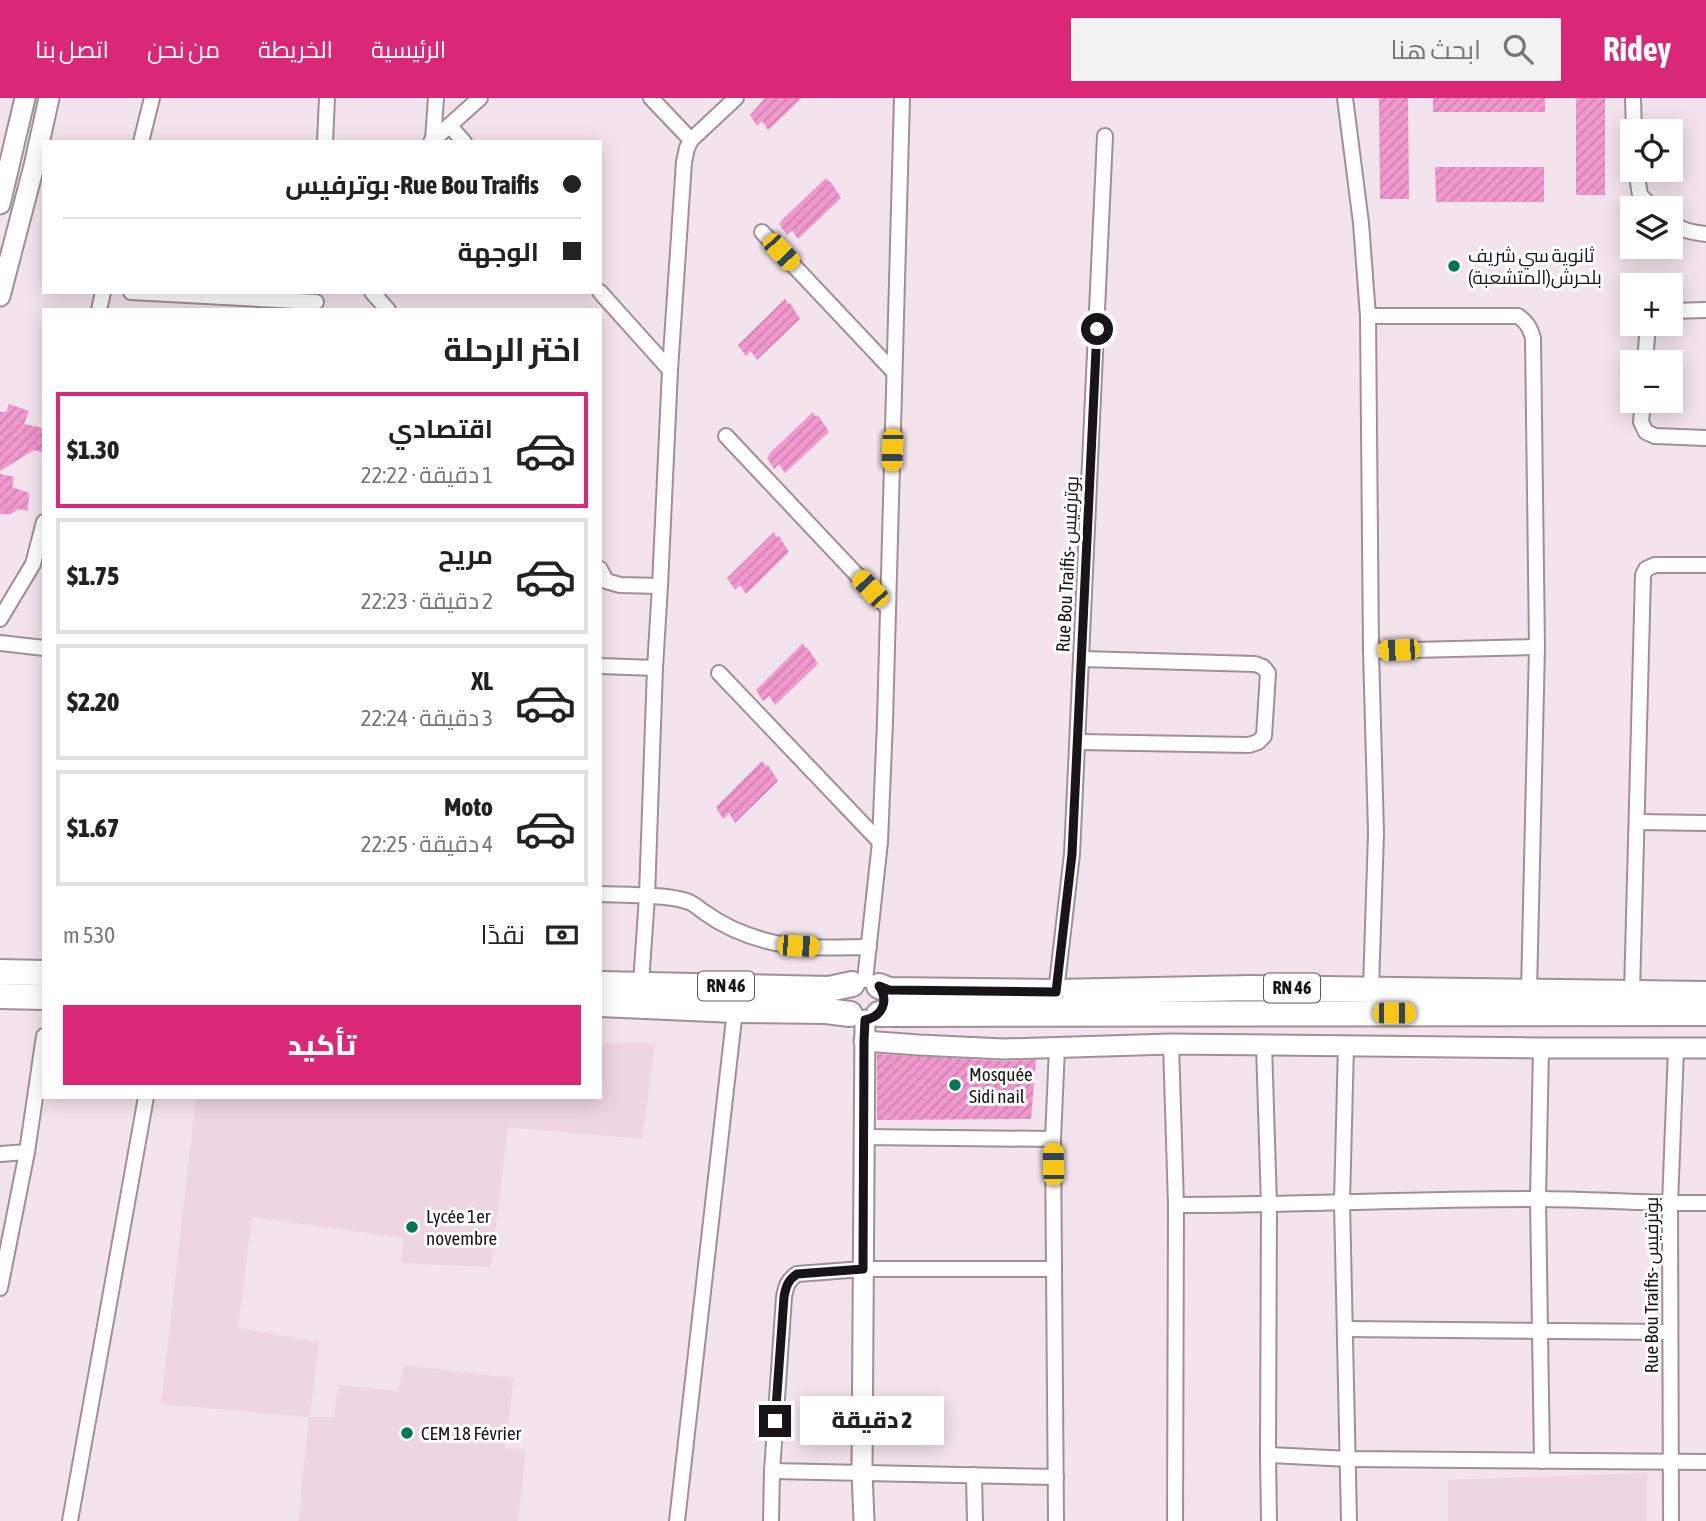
<!DOCTYPE html>
<html lang="ar">
<head>
<meta charset="utf-8">
<style>
  :root { --surface:#fff; --page:#f2f2f2; --text:#222; --muted:#767676; --line:#e0e0e0; --accent:#db2777 }
  body { margin:0; font-family:"Asap Condensed",Cairo,sans-serif; background:var(--page); color:var(--text); direction:rtl; height:100vh; display:flex; flex-direction:column; font-size:26px; white-space:nowrap }
  * { box-sizing:border-box; margin:0 }
  p { font-size:23px; color:var(--muted) }
  .icon { flex:none; width:38px; height:38px; fill:none; stroke:currentColor; stroke-width:2; stroke-linecap:round; stroke-linejoin:round }
  .map { position:relative; flex:1; overflow:hidden; direction:ltr }
  .details { position:absolute; left:42px; top:210px; width:560px; height:791px; display:flex; flex-direction:column; background:var(--surface); border-radius:0px; box-shadow:0 4px 18px #0003; direction:rtl }
  .details>* { flex:none }
  .hud { position:absolute; left:42px; top:42px; width:560px; height:154px; border-radius:0px; box-shadow:0 4px 18px #0003; direction:rtl; display:grid; align-content:center; height:154px; padding:0 21px; background:var(--surface) }
  .tools { position:absolute; left:1620px; top:21px; display:grid; gap:14px }
  .tools a { display:grid; place-items:center; width:63px; height:63px; border-radius:0px; background:var(--surface); box-shadow:0 4px 18px #0003; font-size:35px }
  .end { position:absolute; width:32px; height:32px; margin:-16px; border:9px solid #191417; background:#fff; box-shadow:0 0 0 4px #fff }
  .from { border-radius:50% }
  .bubble { position:absolute; height:49px; border-radius:0px; background:var(--surface); box-shadow:0 4px 18px #0003; font-size:23px; font-weight:800; line-height:49px; text-align:center; direction:rtl }
  .car { position:absolute; width:21px; height:42px; margin:-21px -10px; border-radius:9px; box-shadow:0 0 5px 2px #0007; background:linear-gradient(#f5c518 24%,#345 0 40%,#f5c518 0 76%,#345 0 86%,#f5c518 0) }
  .hud b { display:flex; align-items:center; gap:24px; height:66px; font-size:26px }
  .hud b+b { border-top:2px solid var(--line) }
  .hud i { width:18px; height:18px; background:var(--text) }
  ul { padding:0; list-style:none }
  li { display:flex; align-items:center; gap:21px; height:116px; margin:0 14px 10px; padding:0 7px; border:4px solid var(--line); border-radius:0px }
  li div { flex:1 }
  li b { display:block; font-size:26px }
  li em { font-style:normal; font-weight:800 }
  li.selected { border-color:var(--accent) }
  li>.icon { width:63px; height:63px; stroke-width:1.5 }
  h2 { padding:0 21px; font-size:32px; line-height:84px }
  .pay { display:flex; align-items:center; gap:18px; height:77px; padding:0 21px; font-size:26px }
  .pay p { margin-inline-start:auto }
  .button { display:flex; gap:14px; margin-top:auto; padding:14px 21px }
  .button a { flex:1; height:80px; border-radius:0px; background:var(--accent); color:#fff; font-size:28px; font-weight:800; line-height:80px; text-align:center }
  header { display:flex; align-items:center; gap:42px; box-sizing:border-box; height:98px; padding:0 35px; background:var(--accent); color:#fff }
  header strong { font-size:33px }
  nav { display:flex; gap:38px; margin-inline-start:auto; font-size:24px }
  .search { width:490px; height:63px; background:var(--page); display:flex; align-items:center; gap:18px; box-sizing:border-box; padding:0 24px; border-radius:0px; color:var(--muted); font-size:26px }
  .map>svg:first-child { display:block }
  .built { fill:#edd5e2 }
  .building { fill:url(#building-hatch) }
  .lines { fill:none; stroke-linecap:round; stroke-linejoin:round }
  .street-casing { stroke:#9f9098; stroke-width:18 }
  .secondary-casing { stroke:#9f9098; stroke-width:23 }
  .highway-casing { stroke:#9f9098; stroke-width:28 }
  .street { stroke:#fff; stroke-width:14 }
  .secondary { stroke:#fff; stroke-width:19 }
  .highway { stroke:#fff; stroke-width:24 }
  .route { stroke:#191417; stroke-width:9 }
  .poi-dot { fill:#007652; stroke:#fff; stroke-width:2.5 }
  .labels { text-anchor:middle; stroke-width:6; stroke-linejoin:round; paint-order:stroke }
  .shield { fill:#fff; stroke:#5e5a5d; stroke-width:2 }
  .shield-label { font-size:18px; font-weight:bold; fill:#191417 }
  .poi-label { font-size:19px; fill:#191417; stroke:#fff; text-anchor:start }
  .street-label { font-size:19px; fill:#191417; stroke:#fff }
</style>
</head>
<body>
<header>
<strong>Ridey</strong>
<div class="search"><svg class="icon" aria-label="search" viewBox="0 0 24 24"><circle cx="10" cy="10" r="6"/><path d="M15 15l6 6"/></svg>ابحث هنا</div>
<nav><a>الرئيسية</a><a>الخريطة</a><a>من نحن</a><a>اتصل بنا</a></nav>
</header>
<div class="map">
<svg width="1706" height="1423" viewBox="0 0 1706 1423">
  <defs>
    <pattern id="building-hatch" width="6" height="6" patternUnits="userSpaceOnUse" patternTransform="scale(1.75)"><rect width="6" height="6" fill="#f097cd"/><path d="M-1 1l2-2M0 6l6-6M5 7l2-2" fill="none" stroke="#cd81af"/></pattern>
  </defs>
  <rect width="100%" height="100%" fill="#f3e3ec"/>
  <g class="built">
    <path d="M 600,945 L 655,945 L 642,1041 L 508,1029 L 491,1169 L 401,1165 L 403,1140 L 252,1119 L 238,1230 L 319,1244 L 310,1319 L 334,1319 L 338,1287 L 398,1293 L 404,1267 L 514,1280 L 505,1350 L 526,1352 L 518,1423 L 298,1423 L 309,1319 L 161,1306 L 196,999 L 600,999 Z"/>
    <path d="M 1647,1375 L 1647,1423 L 1448,1423 L 1448,1382 Z"/>
  </g>
  <g class="building">
    <path d="M 765,0 L 802,0 L 768,32 L 762,23 L 757,28 L 750,17 Z"/>
    <path d="M 1379,0 L 1408,0 L 1409,101 L 1380,101 Z"/>
    <rect x="1433" y="0" width="112" height="14"/>
    <rect x="1576" y="0" width="29" height="97"/>
    <path d="M 1435,69 L 1544,69 L 1544,104 L 1436,104 Z"/>
    <path d="M 826,80 L 830,85 L 831,84 L 841,100 L 798,141 L 792,132 L 787,137 L 779,126 L 783,121 Z"/>
    <path d="M 785,201 L 788,206 L 790,205 L 800,221 L 757,262 L 751,253 L 746,258 L 738,247 Z"/>
    <path d="M 9,306 L 29,313 L 24,326 L 44,330 L 44,355 L 34,352 L 0,373 L 0,314 L 6,314 Z"/>
    <path d="M 813,314 L 816,319 L 818,317 L 829,334 L 785,375 L 779,366 L 774,371 L 767,360 L 770,356 L 770,355 Z"/>
    <path d="M 0,376 L 14,379 L 12,389 L 29,395 L 28,413 L 18,411 L 11,416 L 0,416 Z"/>
    <path d="M 774,434 L 777,440 L 779,438 L 789,454 L 746,496 L 740,487 L 735,492 L 727,480 Z"/>
    <path d="M 803,545 L 806,551 L 807,549 L 818,566 L 775,607 L 769,598 L 763,603 L 756,592 Z"/>
    <path d="M 762,663 L 766,668 L 768,667 L 778,683 L 735,725 L 729,715 L 723,721 L 716,709 Z"/>
    <path d="M 877,956 L 1003,963 L 1036,962 L 1031,1021 L 877,1022 Z"/>
  </g>
  <g class="lines">
    <defs>
      <g id="street">
        <path d="M 1345,0 L 1361,125 L 1368,218 L 1371,553 L 1376,735 L 1371,890"/>
        <path d="M 1633,0 L 1634,33"/>
        <path d="M 450,28 L 464,44"/>
        <path d="M 433,42 L 436,0"/>
        <path d="M 691,42 L 736,0"/>
        <path d="M 141,44 L 152,0"/>
        <path d="M 325,44 L 327,0"/>
        <path d="M 431,44 L 480,0"/>
        <path d="M 1636,72 L 1640,97 L 1653,110"/>
        <path d="M 1671,125 C 1681,132 1694,135 1706,136"/>
        <path d="M 762,134 L 894,274"/>
        <path d="M 131,194 L 316,204"/>
        <path d="M 372,194 L 388,212"/>
        <path d="M 600,194 L 670,272"/>
        <path d="M 99,212 L 103,194"/>
        <path d="M 1671,213 L 1706,212"/>
        <path d="M 1368,218 L 1518,218 C 1527,224 1530,230 1533,240 L 1537,549 L 1529,893"/>
        <path d="M 1645,264 L 1648,226"/>
        <path d="M 1643,303 L 1641,324 L 1646,334 L 1655,338 L 1706,340"/>
        <path d="M 726,338 L 888,510"/>
        <path d="M 600,471 L 606,483 L 620,487 L 660,488"/>
        <path d="M 0,521 L 33,466 L 44,424"/>
        <path d="M 0,545 L 44,550"/>
        <path d="M 1371,553 L 1537,549"/>
        <path d="M 600,568 L 655,570"/>
        <path d="M 719,575 L 880,744"/>
        <path d="M 1079,644 L 1249,647 L 1258,644 L 1264,638 L 1268,575 L 1263,569 L 1255,566 L 1082,561"/>
        <path d="M 1637,724 L 1706,725"/>
        <path d="M 600,796 C 621,797 675,796 691,805 C 696,807 699,811 704,814 C 723,828 744,837 767,843 C 799,852 836,849 869,849"/>
        <path d="M 865,882 L 880,744 L 885,623 L 902,0"/>
        <path d="M 641,886 L 647,798 L 655,570 L 660,488 L 670,272 L 684,64 L 687,50 L 691,42 L 651,0"/>
        <path d="M 1056,894 L 1072,756 L 1105,38"/>
        <path d="M 1632,895 L 1643,477 L 1646,471 L 1655,467 L 1706,467"/>
        <path d="M 1171,946 L 1176,1107 L 1175,1423"/>
        <path d="M 1264,947 L 1269,1107 L 1268,1357 L 1269,1423"/>
        <path d="M 1346,947 L 1342,1104 L 1349,1423"/>
        <path d="M 1541,950 L 1538,1101 L 1542,1363"/>
        <path d="M 863,1039 L 1053,1041"/>
        <path d="M 0,1056 L 27,1054"/>
        <path d="M 1176,1107 C 1296,1107 1416,1101 1536,1101 C 1593,1101 1649,1106 1706,1105"/>
        <path d="M 0,1190 L 27,1054 L 44,938"/>
        <path d="M 1345,1231 L 1670,1234"/>
        <path d="M 1268,1357 L 1349,1361 L 1706,1364"/>
        <path d="M 772,1373 L 1056,1379"/>
        <path d="M 974,1377 L 975,1423"/>
        <path d="M 70,1423 L 146,999"/>
        <path d="M 677,1423 L 735,912"/>
        <path d="M 771,1423 L 772,1373 L 784,1199 C 786,1188 788,1182 797,1176 L 863,1171 L 1054,1171"/>
        <path d="M 1056,1423 L 1053,1041 L 1057,950"/>
        <path d="M 1671,1423 L 1670,1106 L 1676,951"/>
      </g>
      <g id="secondary">
        <path d="M 0,106 L 25,0"/>
        <path d="M 0,198 L 34,68 L 49,0"/>
        <path d="M 864,943 L 919,947 L 1004,951 L 1171,946 L 1541,950 L 1706,950"/>
        <path d="M 864,1423 L 862,1374 L 865,922"/>
      </g>
      <g id="highway">
        <path d="M 0,874 L 44,875"/>
        <path d="M 600,886 L 829,891 L 852,886"/>
        <path d="M 879,888 L 889,892 L 1056,894 L 1250,890 L 1706,896"/>
        <path d="M 0,898 L 44,899"/>
        <path d="M 600,906 L 735,912 L 826,913 L 850,916"/>
        <path d="M 879,916 L 1706,915"/>
      </g>
    </defs>
    <use href="#street" class="street-casing"/>
    <use href="#secondary" class="secondary-casing"/>
    <use href="#highway" class="highway-casing"/>
    <use href="#street" class="street"/>
    <use href="#secondary" class="secondary"/>
    <use href="#highway" class="highway"/>
  </g>
  <g class="lines">
    <path class="route" d="M 775,1323 L 784,1199 C 786,1188 788,1182 797,1176 L 863,1171 L 864,943 L 865,922 C 883,918 889,903 879,888 L 889,892 L 1056,894 L 1072,756 L 1097,231"/>
  </g>
  <g class="poi-dot">
    <circle cx="1454" cy="168" r="7"/>
    <circle cx="955" cy="987" r="7"/>
    <circle cx="412" cy="1129" r="7"/>
    <circle cx="407" cy="1335" r="7"/>
  </g>
  <g class="labels">
    <g class="shield">
      <rect x="698" y="873.5" width="56" height="29" rx="5"/>
      <rect x="1264" y="875.5" width="56" height="29" rx="5"/>
    </g>
    <g class="shield-label">
      <text x="726" y="894">RN 46</text>
      <text x="1292" y="896">RN 46</text>
    </g>
    <g class="poi-label">
      <text x="1468" y="164">ثانوية سي شريف<tspan x="1468" dy="22">بلحرش(المتشعبة)</tspan></text>
      <text x="969" y="983">Mosquée<tspan x="969" dy="22">Sidi nail</tspan></text>
      <text x="426" y="1125">Lycée 1er<tspan x="426" dy="22">novembre</tspan></text>
      <text x="421" y="1342">CEM 18 Février</text>
    </g>
    <g class="street-label">
      <text transform="translate(1067 466) rotate(-87)" y="7">Rue Bou Traifis- بوترفيس</text>
      <text transform="translate(1651 1187) rotate(-90)" y="7">Rue Bou Traifis- بوترفيس</text>
    </g>
  </g>
</svg>
<div class="tools">
<a><svg class="icon" aria-label="locate" viewBox="0 0 24 24"><circle cx="12" cy="12" r="6"/><path d="M12 2v4M12 18v4M2 12h4M18 12h4"/></svg></a>
<a><svg class="icon" aria-label="layers" viewBox="0 0 24 24"><path d="M12 4l9 5-9 5-9-5zM3 14l9 5 9-5"/></svg></a>
<a>+</a>
<a>−</a>
</div>
<i class="end from" style="left:1097px;top:231px"></i>
<i class="end" style="left:775px;top:1323px"></i>
<div class="bubble" style="left:800px;top:1298px;width:144px">2 دقيقة</div>
<i class="car" style="left:781px;top:154px;rotate:137deg"></i>
<i class="car" style="left:892px;top:352px;rotate:182deg"></i>
<i class="car" style="left:870px;top:491px;rotate:317deg"></i>
<i class="car" style="left:1399px;top:552px;rotate:268deg"></i>
<i class="car" style="left:798px;top:848px;rotate:93deg"></i>
<i class="car" style="left:1394px;top:915px;rotate:90deg"></i>
<i class="car" style="left:1053px;top:1066px;rotate:359deg"></i>
<div class="hud">
<b><i class="from"></i>Rue Bou Traifis- بوترفيس</b>
<b><i></i>الوجهة</b>
</div>
<section class="details">
<h2>اختر الرحلة</h2>
<ul>
<li class="selected"><svg class="icon" aria-label="car" viewBox="0 0 24 24"><path d="M5 17H2v-5l4-1 3-4h7l3 4 3 1v5h-3M9 17h6M6 11h13"/><circle cx="7" cy="17" r="2"/><circle cx="17" cy="17" r="2"/></svg><div><b>اقتصادي</b><p>1 دقيقة · 22:22</p></div><em>$1.30</em></li>
<li><svg class="icon" aria-label="car" viewBox="0 0 24 24"><path d="M5 17H2v-5l4-1 3-4h7l3 4 3 1v5h-3M9 17h6M6 11h13"/><circle cx="7" cy="17" r="2"/><circle cx="17" cy="17" r="2"/></svg><div><b>مريح</b><p>2 دقيقة · 22:23</p></div><em>$1.75</em></li>
<li><svg class="icon" aria-label="car" viewBox="0 0 24 24"><path d="M5 17H2v-5l4-1 3-4h7l3 4 3 1v5h-3M9 17h6M6 11h13"/><circle cx="7" cy="17" r="2"/><circle cx="17" cy="17" r="2"/></svg><div><b>XL</b><p>3 دقيقة · 22:24</p></div><em>$2.20</em></li>
<li><svg class="icon" aria-label="car" viewBox="0 0 24 24"><path d="M5 17H2v-5l4-1 3-4h7l3 4 3 1v5h-3M9 17h6M6 11h13"/><circle cx="7" cy="17" r="2"/><circle cx="17" cy="17" r="2"/></svg><div><b>Moto</b><p>4 دقيقة · 22:25</p></div><em>$1.67</em></li>
</ul>
<div class="pay"><svg class="icon" aria-label="cash" viewBox="0 0 24 24"><path d="M3 7h18v10H3z"/><circle cx="12" cy="12" r="2"/></svg>نقدًا<p>530 m</p></div>
<div class="button"><a>تأكيد</a></div>
</section>
</div>
</body>
</html>
